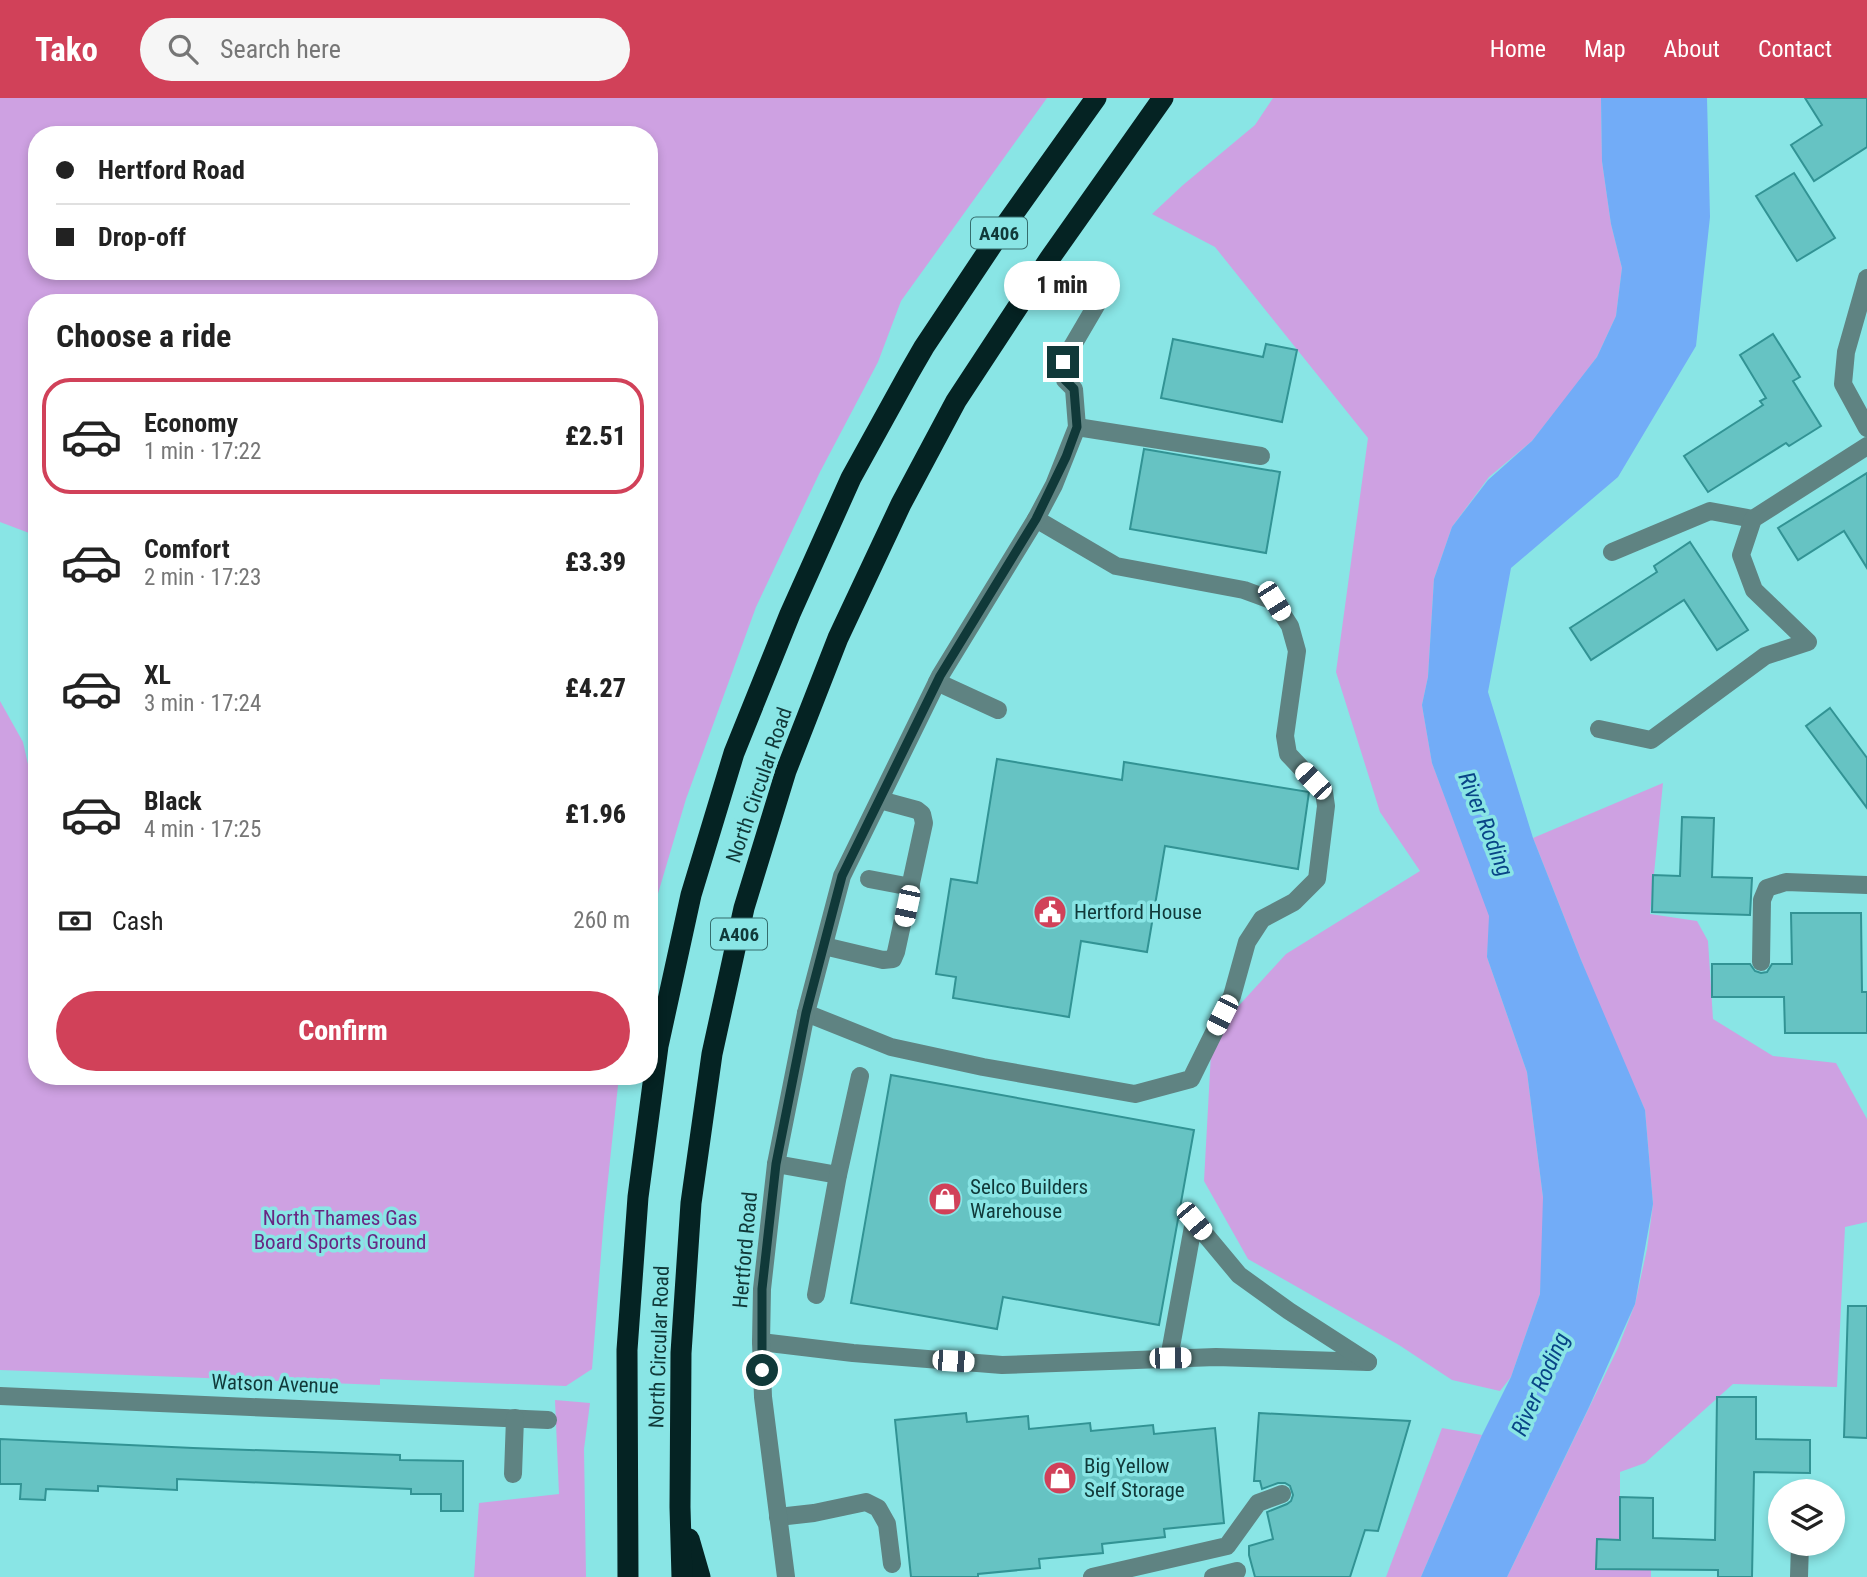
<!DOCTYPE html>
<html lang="en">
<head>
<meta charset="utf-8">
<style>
  :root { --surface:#fff; --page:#f6f6f6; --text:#222; --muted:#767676; --line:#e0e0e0; --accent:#d14159 }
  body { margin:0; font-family:"Roboto Condensed",sans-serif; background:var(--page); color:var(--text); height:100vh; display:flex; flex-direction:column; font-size:26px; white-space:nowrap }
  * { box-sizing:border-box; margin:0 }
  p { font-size:23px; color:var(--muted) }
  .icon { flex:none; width:38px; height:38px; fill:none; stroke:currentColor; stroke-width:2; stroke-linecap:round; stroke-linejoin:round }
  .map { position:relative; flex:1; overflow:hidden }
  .sheet { position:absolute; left:28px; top:196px; width:630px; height:791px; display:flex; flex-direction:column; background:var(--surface); border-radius:28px; box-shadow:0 4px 10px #0003 }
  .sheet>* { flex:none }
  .guide { position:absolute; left:28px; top:28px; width:630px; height:154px; border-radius:28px; box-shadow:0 4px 10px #0003; display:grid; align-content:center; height:154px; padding:0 28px; background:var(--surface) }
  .fabs { position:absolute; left:1768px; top:1381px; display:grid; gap:14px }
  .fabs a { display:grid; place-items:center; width:77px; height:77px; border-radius:50%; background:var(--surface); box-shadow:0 4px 10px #0003; font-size:35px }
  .end { position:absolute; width:32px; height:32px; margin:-16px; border:9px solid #103939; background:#fff; box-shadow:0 0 0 4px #fff }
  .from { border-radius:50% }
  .bubble { position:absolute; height:49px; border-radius:24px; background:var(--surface); box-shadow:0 4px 10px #0003; font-size:23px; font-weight:800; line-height:49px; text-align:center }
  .car { position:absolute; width:21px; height:42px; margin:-21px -10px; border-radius:9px; box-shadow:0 0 5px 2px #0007; background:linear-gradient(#fff 24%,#345 0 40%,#fff 0 76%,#345 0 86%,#fff 0) }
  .guide b { display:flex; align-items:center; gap:24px; height:66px; font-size:26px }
  .guide b+b { border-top:2px solid var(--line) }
  .guide i { width:18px; height:18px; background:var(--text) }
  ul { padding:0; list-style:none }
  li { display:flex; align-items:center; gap:21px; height:116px; margin:0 14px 10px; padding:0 14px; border:4px solid transparent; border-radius:28px }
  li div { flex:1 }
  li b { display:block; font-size:26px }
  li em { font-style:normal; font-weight:800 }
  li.current { border-color:var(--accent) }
  li>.icon { width:63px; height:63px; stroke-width:1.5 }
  h2 { padding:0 28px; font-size:32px; line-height:84px }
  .pay { display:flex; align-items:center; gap:18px; height:77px; padding:0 28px; font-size:26px }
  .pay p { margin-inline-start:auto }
  .button { display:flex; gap:14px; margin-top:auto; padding:14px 28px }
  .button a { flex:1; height:80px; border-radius:42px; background:var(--accent); color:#fff; font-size:28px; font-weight:800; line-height:80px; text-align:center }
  header { display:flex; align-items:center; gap:42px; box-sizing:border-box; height:98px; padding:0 35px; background:var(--accent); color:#fff }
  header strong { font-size:33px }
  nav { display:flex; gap:38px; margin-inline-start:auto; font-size:24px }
  .search { width:490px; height:63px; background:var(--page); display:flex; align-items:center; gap:18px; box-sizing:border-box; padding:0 24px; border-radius:38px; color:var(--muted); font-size:26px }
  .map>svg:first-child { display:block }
  .green { fill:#cea1e2; fill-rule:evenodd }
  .water { fill:#72acf7 }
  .building { fill:#66c3c3; stroke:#329394; stroke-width:2 }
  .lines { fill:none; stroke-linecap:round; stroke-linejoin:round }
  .minor { stroke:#5f8382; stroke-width:18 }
  .highway { stroke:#052323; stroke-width:21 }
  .route { stroke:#103939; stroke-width:9 }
  .labels { text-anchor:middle; stroke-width:7; stroke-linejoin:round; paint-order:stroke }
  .shield { fill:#89e5e5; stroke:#346d6d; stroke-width:2 }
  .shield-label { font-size:19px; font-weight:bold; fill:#103939 }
  .street-label { font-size:21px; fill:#103939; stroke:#89e5e5 }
  .poi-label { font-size:21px; fill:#103939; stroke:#89e5e5; text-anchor:start }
  .park-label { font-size:21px; fill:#692682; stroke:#89e5e5 }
  .water-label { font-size:23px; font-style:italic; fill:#094587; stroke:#89e5e5 }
</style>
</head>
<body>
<header>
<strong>Tako</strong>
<div class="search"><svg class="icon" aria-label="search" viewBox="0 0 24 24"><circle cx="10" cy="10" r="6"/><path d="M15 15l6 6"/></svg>Search here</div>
<nav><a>Home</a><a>Map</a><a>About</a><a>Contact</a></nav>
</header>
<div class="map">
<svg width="1867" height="1479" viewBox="0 0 1867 1479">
  <rect width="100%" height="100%" fill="#89e5e5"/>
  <g class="green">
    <path d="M 0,0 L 1047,0 L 901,203 L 878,264 L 820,374 L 756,509 L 686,701 L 649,826 L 649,205 L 37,205 L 37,438 L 0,424 ZM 37,37 L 649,37 L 649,173 L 37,173 Z"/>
    <path d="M 1273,0 L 1601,0 L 1602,63 L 1611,126 L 1622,170 L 1616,218 L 1597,259 L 1566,300 L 1532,343 L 1489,379 L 1452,429 L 1434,481 L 1428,579 L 1422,607 L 1432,665 L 1490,818 L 1487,859 L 1527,974 L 1543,1099 L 1543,1157 L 1540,1196 L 1511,1279 L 1500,1293 L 1452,1282 L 1399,1247 L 1248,1161 L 1204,1083 L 1212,937 L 1286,856 L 1420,773 L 1380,714 L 1336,574 L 1368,340 L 1215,149 L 1152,116 L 1183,87 L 1255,27 Z"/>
    <path d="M 0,603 L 23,644 L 37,706 L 37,978 L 619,978 L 604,1119 L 592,1271 L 566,1288 L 380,1281 L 380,1287 L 0,1272 Z"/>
    <path d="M 1663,685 L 1650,816 L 1697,823 L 1708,843 L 1713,921 L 1773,958 L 1836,965 L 1867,1021 L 1867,1124 L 1845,1129 L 1837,1289 L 1733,1286 L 1645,1365 L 1620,1374 L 1620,1442 L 1597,1442 L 1596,1470 L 1651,1471 L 1651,1479 L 1507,1479 L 1618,1250 L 1635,1206 L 1647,1151 L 1653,1106 L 1645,1012 L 1603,918 L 1533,740 Z"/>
    <path d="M 555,1302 L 590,1305 L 584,1351 L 586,1479 L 474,1479 L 479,1405 L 559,1396 Z"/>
    <path d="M 1442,1330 L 1482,1337 L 1421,1479 L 1386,1479 Z"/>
  </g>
  <path class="water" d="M 1601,0 L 1707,0 L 1710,119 L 1696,248 L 1618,379 L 1511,470 L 1488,594 L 1533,740 L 1581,862 L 1645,1012 L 1653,1106 L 1635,1206 L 1589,1309 L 1507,1479 L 1421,1479 L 1482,1337 L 1511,1279 L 1540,1196 L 1543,1099 L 1527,974 L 1487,859 L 1489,818 L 1432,665 L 1422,607 L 1428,579 L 1434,481 L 1452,429 L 1488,382 L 1532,343 L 1597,259 L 1616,218 L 1622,170 L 1611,126 L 1602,63 Z"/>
  <g class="building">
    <path d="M 1805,0 L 1867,0 L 1867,49 L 1814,83 L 1791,47 L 1822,27 Z"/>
    <path d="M 1794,75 L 1835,140 L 1797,163 L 1756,98 Z"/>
    <path d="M 1773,236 L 1800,279 L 1793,283 L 1821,328 L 1789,348 L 1786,345 L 1708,394 L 1684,358 L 1763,307 L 1760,303 L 1766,300 L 1740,257 Z"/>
    <path d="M 1173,241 L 1263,259 L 1266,246 L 1297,252 L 1282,324 L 1161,300 Z"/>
    <path d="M 1144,351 L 1280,374 L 1266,455 L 1130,431 Z"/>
    <path d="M 1867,375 L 1867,470 L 1844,433 L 1798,462 L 1778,430 Z"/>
    <path d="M 1690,444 L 1748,532 L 1717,552 L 1684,502 L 1591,562 L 1570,530 L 1657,474 L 1654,468 Z"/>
    <path d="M 1830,610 L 1867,660 L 1867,710 L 1806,628 Z"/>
    <path d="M 997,661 L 1122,682 L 1124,664 L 1309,694 L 1298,771 L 1165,748 L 1147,854 L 1081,843 L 1069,919 L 953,900 L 956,879 L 936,876 L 951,781 L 977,785 Z"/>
    <path d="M 1682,719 L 1714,720 L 1712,779 L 1752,780 L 1750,817 L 1652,814 L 1653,777 L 1680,778 Z"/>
    <path d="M 1791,815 L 1861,815 L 1862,894 L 1867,894 L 1867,935 L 1785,935 L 1784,899 L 1712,899 L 1712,866 L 1750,866 L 1755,873 L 1761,875 L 1767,874 L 1772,866 L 1792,866 Z"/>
    <path d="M 891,977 L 1194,1032 L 1159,1227 L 1003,1199 L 997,1231 L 851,1205 Z"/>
    <path d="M 1848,1208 L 1867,1208 L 1867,1340 L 1844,1339 Z"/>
    <path d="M 1717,1299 L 1756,1299 L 1756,1341 L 1810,1342 L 1810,1375 L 1754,1374 L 1752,1479 L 1718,1479 L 1718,1472 L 1596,1471 L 1597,1441 L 1620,1442 L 1620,1399 L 1653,1400 L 1653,1440 L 1715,1442 Z"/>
    <path d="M 966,1315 L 967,1324 L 1028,1318 L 1029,1331 L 1090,1325 L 1091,1333 L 1153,1327 L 1154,1336 L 1215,1330 L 1224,1425 L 1164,1431 L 1165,1439 L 1102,1446 L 1103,1455 L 1039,1461 L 1040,1470 L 978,1476 L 978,1479 L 911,1479 L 895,1322 Z"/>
    <path d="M 1259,1315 L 1410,1323 L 1378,1433 L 1365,1432 L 1350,1479 L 1255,1479 L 1249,1457 L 1249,1448 L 1273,1441 L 1267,1414 L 1287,1406 L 1291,1403 L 1293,1397 L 1290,1388 L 1285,1385 L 1278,1385 L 1262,1391 L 1260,1383 L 1254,1383 Z"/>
    <path d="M 0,1341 L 193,1350 L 400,1357 L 400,1362 L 463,1363 L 463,1413 L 441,1413 L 441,1396 L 411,1396 L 411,1391 L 177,1381 L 177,1392 L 98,1388 L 98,1393 L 46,1391 L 45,1402 L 20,1401 L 21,1386 L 0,1386 Z"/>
  </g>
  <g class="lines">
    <g class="minor">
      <path d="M 1867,180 L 1846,254 L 1843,286 L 1867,330"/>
      <path d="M 1077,329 L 1261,358"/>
      <path d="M 1036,421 L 1116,468 L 1244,492 L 1274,503 L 1290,528 L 1297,553 L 1285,638 L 1288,656 L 1324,694 L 1326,708 L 1317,781 L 1294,804 L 1262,821 L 1247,844 L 1232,898 L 1191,981 L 1135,996 L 983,969 L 891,949 L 806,915 L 842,778 L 940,578 Z"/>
      <path d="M 1036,421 L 1054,387 L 1077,329 L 1074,291 L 1065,282 L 1063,264 L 1104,194"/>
      <path d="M 1612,454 L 1710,413 L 1753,421"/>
      <path d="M 937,584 L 998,612"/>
      <path d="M 1599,631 L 1651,642 L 1765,558 L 1808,544 L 1754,492 L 1741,457 L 1753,421 L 1867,348"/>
      <path d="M 869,781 L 911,789"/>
      <path d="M 824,848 L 883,862 L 893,861 L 896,854 L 924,725 L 922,716 L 917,712 L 880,702"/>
      <path d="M 1761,864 L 1762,802 L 1767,790 L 1786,784 L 1867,787"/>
      <path d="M 776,1066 L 838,1077"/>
      <path d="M 816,1197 L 838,1077 L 860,978"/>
      <path d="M 761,1244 L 853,1255 L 1002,1267 L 1216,1259 L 1368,1264"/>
      <path d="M 1169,1260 L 1194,1123 L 1239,1177 L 1289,1213 L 1368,1264"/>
      <path d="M 0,1298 L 548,1322"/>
      <path d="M 513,1376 L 515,1320"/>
      <path d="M 778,1419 L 814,1415 L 866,1404 L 878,1410 L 887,1426 L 892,1466"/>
      <path d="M 786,1479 L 763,1299 L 761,1244 L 762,1191 L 776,1066 L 806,915"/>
      <path d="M 1092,1479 L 1227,1448 L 1258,1405 L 1282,1396"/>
      <path d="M 1213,1479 L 1237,1473"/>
      <path d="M 1799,1479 L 1800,1446"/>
    </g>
    <g class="highway">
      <path d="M 689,1441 L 700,1479"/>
      <path d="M 628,1479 L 627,1252 L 638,1099 L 658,948 L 691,797 L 734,655 L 790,516 L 851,380 L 909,275 L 924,249 L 1004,129 L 1096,0"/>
      <path d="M 682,1479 L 680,1409 L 681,1255 L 691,1105 L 712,956 L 744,810 L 786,673 L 838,540 L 901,406 L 956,303 L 1050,160 L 1163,0"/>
    </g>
  </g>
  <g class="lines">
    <path class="route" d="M 762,1272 L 762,1191 L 776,1066 L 806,915 L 842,778 L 940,578 L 1036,421 L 1066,359 L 1077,329 L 1074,291 L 1065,282 L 1063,264"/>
  </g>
  <defs>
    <symbol id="civic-disc" viewBox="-11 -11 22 22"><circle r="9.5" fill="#d14159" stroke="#89e5e5"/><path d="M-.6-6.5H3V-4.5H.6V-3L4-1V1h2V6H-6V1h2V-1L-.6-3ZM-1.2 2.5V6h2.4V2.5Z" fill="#fff"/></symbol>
    <symbol id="shop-disc" viewBox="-11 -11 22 22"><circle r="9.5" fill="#d14159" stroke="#89e5e5"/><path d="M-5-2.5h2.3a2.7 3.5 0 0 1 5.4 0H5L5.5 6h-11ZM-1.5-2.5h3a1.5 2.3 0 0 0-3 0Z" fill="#fff"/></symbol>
  </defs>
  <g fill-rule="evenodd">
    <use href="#civic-disc" x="1031" y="795" width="38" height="38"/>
    <use href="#shop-disc" x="926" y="1082" width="38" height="38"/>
    <use href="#shop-disc" x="1041" y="1361" width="38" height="38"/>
  </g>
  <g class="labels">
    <g class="shield">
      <rect x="971" y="119.5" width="56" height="31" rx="5"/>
      <rect x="711" y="820.5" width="56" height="31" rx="5"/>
    </g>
    <g class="shield-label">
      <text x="999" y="142">A406</text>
      <text x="739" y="843">A406</text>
    </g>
    <g class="street-label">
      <text transform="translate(759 687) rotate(-71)" y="7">North Circular Road</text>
      <text transform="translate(745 1152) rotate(-85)" y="7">Hertford Road</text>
      <text transform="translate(659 1249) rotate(-88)" y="7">North Circular Road</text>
      <text transform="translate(275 1286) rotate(2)" y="7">Watson Avenue</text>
    </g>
    <g class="poi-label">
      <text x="1074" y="821">Hertford House</text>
      <text x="970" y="1096">Selco Builders<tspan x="970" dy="24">Warehouse</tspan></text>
      <text x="1084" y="1375">Big Yellow<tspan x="1084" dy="24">Self Storage</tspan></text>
    </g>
    <g class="park-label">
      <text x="340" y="1127">North Thames Gas<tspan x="340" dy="24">Board Sports Ground</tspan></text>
    </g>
    <g class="water-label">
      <text transform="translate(1486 726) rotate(68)" y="8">River Roding</text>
      <text transform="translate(1540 1286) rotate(-66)" y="8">River Roding</text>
    </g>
  </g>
</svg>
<div class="fabs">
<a><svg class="icon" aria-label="layers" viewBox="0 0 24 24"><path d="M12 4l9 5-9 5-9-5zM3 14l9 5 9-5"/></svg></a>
</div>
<i class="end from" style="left:762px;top:1272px"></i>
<i class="end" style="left:1063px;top:264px"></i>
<div class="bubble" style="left:1004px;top:163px;width:116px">1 min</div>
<i class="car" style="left:1274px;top:503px;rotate:148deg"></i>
<i class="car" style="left:1313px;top:683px;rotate:316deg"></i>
<i class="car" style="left:907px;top:808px;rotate:192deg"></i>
<i class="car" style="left:1222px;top:917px;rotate:207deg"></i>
<i class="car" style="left:1194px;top:1123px;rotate:140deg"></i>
<i class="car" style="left:1170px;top:1260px;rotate:89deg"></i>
<i class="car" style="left:953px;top:1263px;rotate:94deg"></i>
<div class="guide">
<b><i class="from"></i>Hertford Road</b>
<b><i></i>Drop-off</b>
</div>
<section class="sheet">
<h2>Choose a ride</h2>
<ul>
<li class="current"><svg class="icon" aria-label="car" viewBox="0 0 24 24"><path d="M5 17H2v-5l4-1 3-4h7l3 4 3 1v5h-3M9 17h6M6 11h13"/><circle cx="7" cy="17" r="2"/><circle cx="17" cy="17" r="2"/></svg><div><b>Economy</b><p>1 min · 17:22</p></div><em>£2.51</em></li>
<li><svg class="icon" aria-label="car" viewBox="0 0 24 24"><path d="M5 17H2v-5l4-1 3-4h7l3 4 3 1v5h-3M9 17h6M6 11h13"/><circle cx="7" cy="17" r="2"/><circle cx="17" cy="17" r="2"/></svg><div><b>Comfort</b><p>2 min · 17:23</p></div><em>£3.39</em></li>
<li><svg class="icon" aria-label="car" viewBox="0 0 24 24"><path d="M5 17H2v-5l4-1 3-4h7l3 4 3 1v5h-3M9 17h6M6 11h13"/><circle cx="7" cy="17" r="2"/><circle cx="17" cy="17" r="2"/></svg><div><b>XL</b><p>3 min · 17:24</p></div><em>£4.27</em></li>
<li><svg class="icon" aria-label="car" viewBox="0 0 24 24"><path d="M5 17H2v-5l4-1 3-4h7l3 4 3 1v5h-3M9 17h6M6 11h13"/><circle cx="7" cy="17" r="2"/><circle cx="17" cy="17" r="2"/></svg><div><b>Black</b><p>4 min · 17:25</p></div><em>£1.96</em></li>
</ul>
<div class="pay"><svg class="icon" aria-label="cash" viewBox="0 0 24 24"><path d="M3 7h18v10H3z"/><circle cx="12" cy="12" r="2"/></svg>Cash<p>260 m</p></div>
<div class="button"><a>Confirm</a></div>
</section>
</div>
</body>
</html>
